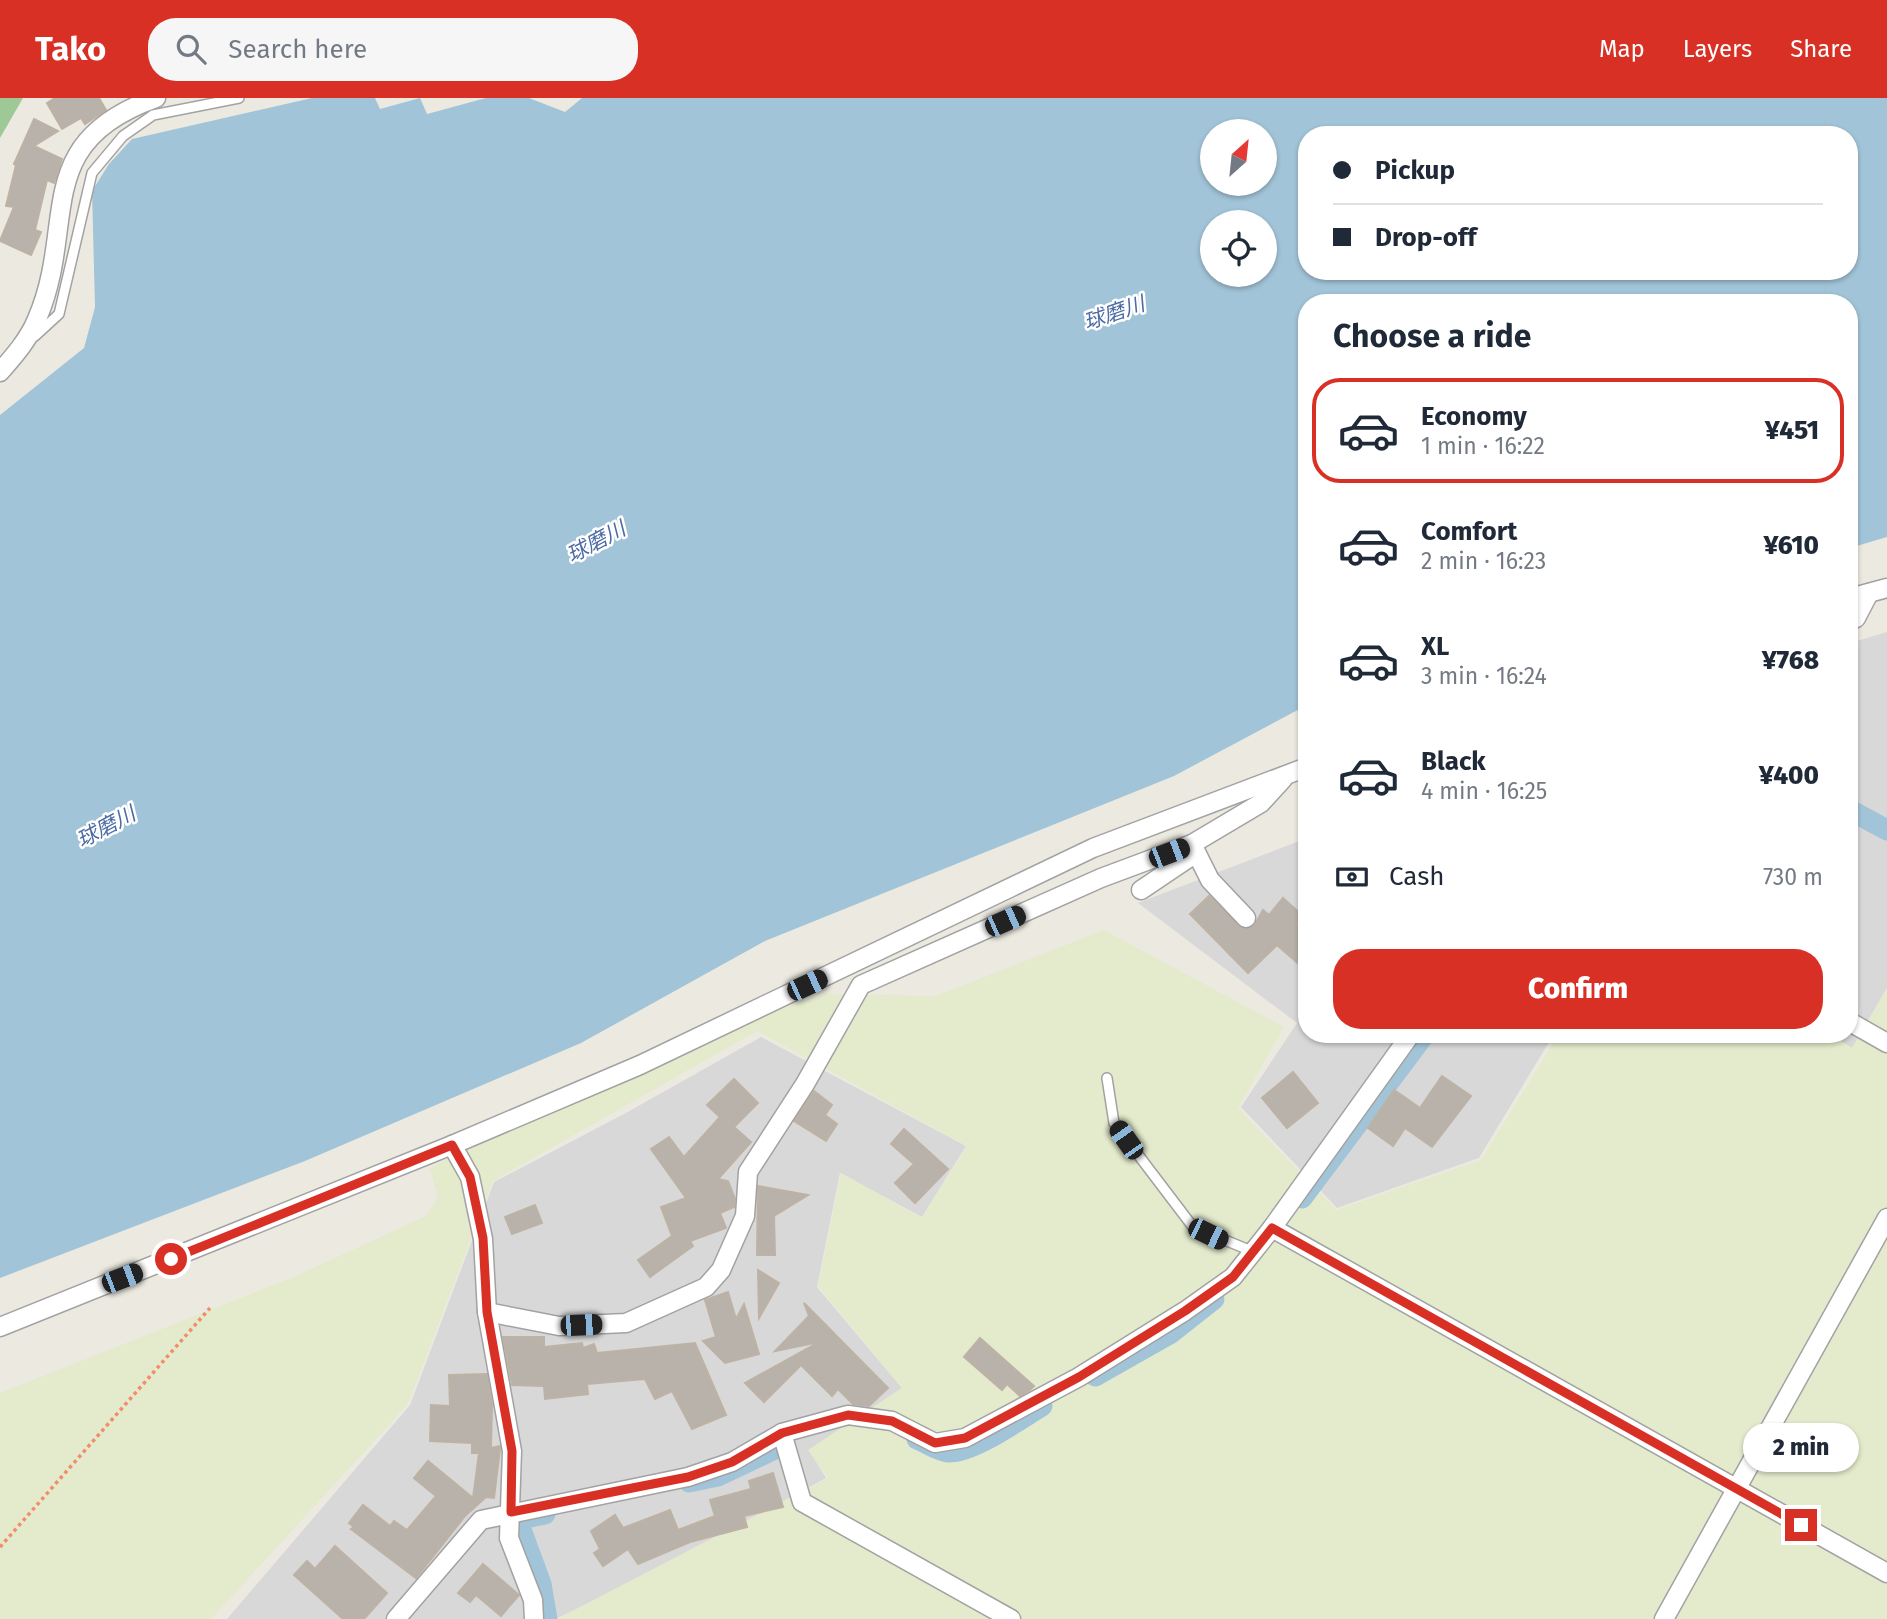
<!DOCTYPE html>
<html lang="en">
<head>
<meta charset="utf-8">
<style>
  :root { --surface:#fff; --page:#f6f6f7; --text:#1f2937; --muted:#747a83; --line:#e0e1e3; --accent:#d93025 }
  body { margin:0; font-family:"Fira Sans","Noto Sans JP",sans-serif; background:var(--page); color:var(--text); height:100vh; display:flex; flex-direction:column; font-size:26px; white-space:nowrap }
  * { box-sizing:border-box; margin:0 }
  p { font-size:23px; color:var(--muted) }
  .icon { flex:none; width:38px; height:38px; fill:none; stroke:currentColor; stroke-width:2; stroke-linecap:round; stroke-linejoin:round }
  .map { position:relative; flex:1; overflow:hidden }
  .side { position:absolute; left:1298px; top:196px; width:560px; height:749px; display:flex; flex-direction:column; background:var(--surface); border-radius:28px; box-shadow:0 2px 5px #0004 }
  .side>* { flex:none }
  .guide { position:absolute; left:1298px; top:28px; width:560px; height:154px; border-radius:28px; box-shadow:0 2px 5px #0004; display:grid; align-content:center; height:154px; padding:0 35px; background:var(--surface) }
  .needle { width:46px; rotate:27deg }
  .fabs { position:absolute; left:1200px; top:21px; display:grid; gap:14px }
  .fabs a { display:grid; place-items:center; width:77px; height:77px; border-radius:50%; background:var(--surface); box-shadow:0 2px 5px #0004; font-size:35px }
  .end { position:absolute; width:32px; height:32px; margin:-16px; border:9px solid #d93025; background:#fff; box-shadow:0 0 0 4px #fff }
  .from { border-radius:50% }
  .bubble { position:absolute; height:49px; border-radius:24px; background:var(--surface); box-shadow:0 2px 5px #0004; font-size:23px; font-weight:800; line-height:49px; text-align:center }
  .car { position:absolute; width:21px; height:42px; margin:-21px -10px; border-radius:9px; box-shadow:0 0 5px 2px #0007; background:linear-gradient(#222 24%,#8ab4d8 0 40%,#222 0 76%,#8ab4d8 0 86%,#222 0) }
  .guide b { display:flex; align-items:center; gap:24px; height:66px; font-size:26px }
  .guide b+b { border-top:2px solid var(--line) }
  .guide i { width:18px; height:18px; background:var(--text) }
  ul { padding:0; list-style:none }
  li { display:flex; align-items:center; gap:21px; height:105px; margin:0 14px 10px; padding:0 21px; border:4px solid transparent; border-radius:28px }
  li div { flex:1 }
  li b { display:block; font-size:26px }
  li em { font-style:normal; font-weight:800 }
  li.active { border-color:var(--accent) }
  li>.icon { width:63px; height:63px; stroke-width:1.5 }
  h2 { padding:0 35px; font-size:32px; line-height:84px }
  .pay { display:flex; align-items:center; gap:18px; height:77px; padding:0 35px; font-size:26px }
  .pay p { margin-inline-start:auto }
  .cta { display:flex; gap:14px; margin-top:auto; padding:14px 35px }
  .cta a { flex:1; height:80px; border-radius:28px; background:var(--accent); color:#fff; font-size:28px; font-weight:800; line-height:80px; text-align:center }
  header { display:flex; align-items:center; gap:42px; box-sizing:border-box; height:98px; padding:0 35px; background:var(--accent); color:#fff }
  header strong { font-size:33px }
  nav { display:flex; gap:38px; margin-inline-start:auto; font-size:24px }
  .search { width:490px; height:63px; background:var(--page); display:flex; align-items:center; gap:18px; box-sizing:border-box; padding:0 24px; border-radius:28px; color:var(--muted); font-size:26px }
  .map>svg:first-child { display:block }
  .residential { fill:#d9d8d8 }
  .farmland { fill:#e4eacc }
  .forest { fill:#9ec997 }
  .water { fill:#a2c4d8; fill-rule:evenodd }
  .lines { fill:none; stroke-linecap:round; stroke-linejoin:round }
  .canal { stroke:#a2c4d8; stroke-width:21 }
  .building { fill:#b8b2aa; stroke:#bdb2a4; stroke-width:2 }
  .lane-casing { stroke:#a2a2a2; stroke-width:12 }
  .street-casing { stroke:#a2a2a2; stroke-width:21 }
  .path { stroke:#f28d6b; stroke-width:3.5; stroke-dasharray:3.5 3.5; stroke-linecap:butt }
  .lane { stroke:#fff; stroke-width:9 }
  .street { stroke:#fff; stroke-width:18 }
  .route { stroke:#d93025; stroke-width:9 }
  .labels { text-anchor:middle; stroke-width:5; stroke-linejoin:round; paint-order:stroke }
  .water-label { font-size:21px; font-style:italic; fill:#4d6ca4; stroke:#fff }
</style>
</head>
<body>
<header>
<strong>Tako</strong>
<div class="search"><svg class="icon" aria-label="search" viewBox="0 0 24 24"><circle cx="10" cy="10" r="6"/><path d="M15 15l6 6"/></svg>Search here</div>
<nav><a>Map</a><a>Layers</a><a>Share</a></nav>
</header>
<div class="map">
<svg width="1887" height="1521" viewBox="0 0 1887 1521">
  <rect width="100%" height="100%" fill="#eceae0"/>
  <g class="residential">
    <path d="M 1887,534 L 1887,890 L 1852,950 L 1829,936 L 1850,936 L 1850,545 Z"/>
    <path d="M 1307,740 L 1307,936 L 1554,936 L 1479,1060 L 1337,1110 L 1241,1009 L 1297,925 L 1138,805 Z"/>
    <path d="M 761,939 L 966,1048 L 922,1119 L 840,1075 L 817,1189 L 902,1290 L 809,1352 L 826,1380 L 617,1493 L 555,1521 L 227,1521 L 410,1307 L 494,1084 L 624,1016 Z"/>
  </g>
  <path class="farmland" d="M 1104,832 L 1284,929 L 1238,1010 L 1336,1112 L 1481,1062 L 1559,936 L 1828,936 L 1852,950 L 1887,891 L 1887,1521 L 557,1521 L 828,1380 L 808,1352 L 902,1290 L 818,1188 L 841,1075 L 922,1120 L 967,1048 L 757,933 L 493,1083 L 408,1306 L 211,1521 L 0,1521 L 0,1295 L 296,1178 L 426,1118 L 438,1099 L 430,1070 L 485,1041 L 753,918 L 825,896 L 936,898 Z"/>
  <path class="forest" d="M 0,0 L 23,0 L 0,40 Z"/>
  <path class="water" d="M 312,0 L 375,0 L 380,11 L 420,0 L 427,16 L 486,0 L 529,0 L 565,14 L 582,0 L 1887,0 L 1887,439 L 1850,450 L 1850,205 L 1307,205 L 1307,607 L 1174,678 L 765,843 L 581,945 L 305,1063 L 0,1180 L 0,317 L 84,250 L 95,209 L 92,93 L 109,66 L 132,41 ZM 1213,33 L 1265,33 L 1265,86 L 1213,86 ZM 1307,37 L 1850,37 L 1850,173 L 1307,173 ZM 1213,124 L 1265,124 L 1265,177 L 1213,177 Z"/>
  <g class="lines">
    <g class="canal">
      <path d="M 1850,712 L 1887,732"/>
      <path d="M 1302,1100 L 1425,936"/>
      <path d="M 1095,1278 L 1171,1235 L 1214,1201"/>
      <path d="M 917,1341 C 927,1345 938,1353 948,1354 C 973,1355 1020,1321 1042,1308"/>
      <path d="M 689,1384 L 718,1378 L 781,1348"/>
      <path d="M 545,1416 L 520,1421 L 519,1426 L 541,1486 L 547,1521"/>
    </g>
  </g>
  <g class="building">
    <path d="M 55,0 L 99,0 L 106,12 L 85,26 L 81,20 L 62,31 L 47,5 Z"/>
    <path d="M 34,21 L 58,33 L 34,48 L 62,61 L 54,85 L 47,82 L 35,132 L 41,134 L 31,157 L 0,143 L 14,109 L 6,108 L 16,67 L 14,66 Z"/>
    <path d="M 1209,798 L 1243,831 L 1254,828 L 1263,812 L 1269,817 L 1283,800 L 1303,818 L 1296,826 L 1304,833 L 1300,838 L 1307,845 L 1307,859 L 1300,867 L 1277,847 L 1248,875 L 1190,816 Z"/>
    <path d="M 1293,974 L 1318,1005 L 1287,1030 L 1262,1000 Z"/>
    <path d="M 1442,978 L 1471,998 L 1432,1049 L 1405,1030 L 1393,1048 L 1368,1030 L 1394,992 L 1420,1010 Z"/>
    <path d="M 734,981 L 758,1005 L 734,1029 L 751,1044 L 718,1081 L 728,1083 L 735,1101 L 734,1109 L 720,1115 L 726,1130 L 690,1143 L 693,1148 L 650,1179 L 638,1162 L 672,1138 L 661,1109 L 686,1100 L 651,1051 L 669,1039 L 684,1059 L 720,1019 L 707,1007 Z"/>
    <path d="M 814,993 L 832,1007 L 825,1017 L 837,1026 L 826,1043 L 794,1023 Z"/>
    <path d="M 904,1031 L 948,1071 L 915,1105 L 895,1085 L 914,1066 L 891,1046 Z"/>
    <path d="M 758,1088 L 808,1097 L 774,1118 L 775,1157 L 757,1157 Z"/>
    <path d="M 535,1107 L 542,1125 L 512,1136 L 505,1119 Z"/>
    <path d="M 758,1172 L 779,1185 L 759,1220 Z"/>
    <path d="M 728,1194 L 736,1221 L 744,1206 L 759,1256 L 725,1265 L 703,1243 L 716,1239 L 705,1202 Z"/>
    <path d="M 804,1205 L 888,1290 L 869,1308 L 853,1306 L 838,1291 L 832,1298 L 801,1267 L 764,1304 L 745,1285 L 819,1244 L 775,1253 L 809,1218 Z"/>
    <path d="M 503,1239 L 544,1239 L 544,1249 L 582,1245 L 583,1250 L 594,1246 L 597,1255 L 695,1245 L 726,1317 L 692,1331 L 672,1293 L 655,1301 L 645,1281 L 587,1286 L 588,1296 L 545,1301 L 544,1288 L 512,1287 Z"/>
    <path d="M 980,1240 L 1034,1288 L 1030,1292 L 1020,1298 L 1007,1286 L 1002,1292 L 964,1259 Z"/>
    <path d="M 487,1276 L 492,1307 L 491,1350 L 500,1348 L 500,1351 L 494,1400 L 486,1399 L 465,1418 L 416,1480 L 351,1431 L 354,1429 L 349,1425 L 363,1407 L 390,1428 L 394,1423 L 407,1432 L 436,1398 L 414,1380 L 428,1363 L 473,1400 L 479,1355 L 472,1355 L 472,1345 L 430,1343 L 431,1307 L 450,1308 L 449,1277 Z"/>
    <path d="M 773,1375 L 783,1409 L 744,1418 L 747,1429 L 690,1444 L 638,1466 L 628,1451 L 603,1468 L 594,1455 L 600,1451 L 591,1433 L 615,1417 L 623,1430 L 670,1412 L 678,1432 L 715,1418 L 710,1402 L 751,1391 L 749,1383 Z"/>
    <path d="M 335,1448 L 387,1495 L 364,1521 L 343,1521 L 294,1477 L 307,1463 L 315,1471 Z"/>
    <path d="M 483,1466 L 519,1497 L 501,1518 L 476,1497 L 470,1504 L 458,1495 Z"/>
  </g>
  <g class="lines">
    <defs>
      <g id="lane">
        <path d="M 35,238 L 59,216 L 92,75 L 123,38 L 153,17 L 239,0"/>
        <path d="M 1107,980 L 1114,1025 L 1193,1129 L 1254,1154"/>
      </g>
      <g id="street">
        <path d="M 0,274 C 14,258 29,241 37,221 C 78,126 29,45 156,0"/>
        <path d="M 1850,500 L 1887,490"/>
        <path d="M 1850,523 L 1856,520 L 1869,495"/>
        <path d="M 1192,746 L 1210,782 L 1246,820"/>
        <path d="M 1141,792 L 1196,755"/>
        <path d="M 1850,924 L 1887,945"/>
        <path d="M 452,1047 L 470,1079 L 483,1141 L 487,1214 L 512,1353 L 509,1440 L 533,1502 L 534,1521"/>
        <path d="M 1272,1130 L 1887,1475"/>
        <path d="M 487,1214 L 559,1228 L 626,1225 L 706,1189 L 721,1172 L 745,1118 L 748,1074 L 805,986 L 861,887 L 1101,780 L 1192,746 L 1261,705 L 1283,681"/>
        <path d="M 0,1229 L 452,1047 L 640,967 L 1093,750 L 1307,669"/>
        <path d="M 782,1335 L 802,1404 L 1011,1521"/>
        <path d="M 396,1521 L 481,1422 L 688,1379 L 732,1364 L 782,1335 L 848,1317 L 892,1323 L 935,1345 L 965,1340 L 1079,1279 L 1185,1213 L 1233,1179 L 1272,1130 L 1411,936"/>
        <path d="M 1664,1521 L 1887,1120"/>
      </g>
    </defs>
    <use href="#lane" class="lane-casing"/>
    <use href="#street" class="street-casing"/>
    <path class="path" d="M 0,1449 L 210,1210"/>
    <use href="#lane" class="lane"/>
    <use href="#street" class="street"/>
  </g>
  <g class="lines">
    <path class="route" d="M 171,1161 L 452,1047 L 470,1079 L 483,1140 L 487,1214 L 512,1353 L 511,1414 L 688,1379 L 732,1364 L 782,1335 L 848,1317 L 892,1323 L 935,1345 L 965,1340 L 1079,1279 L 1185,1213 L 1233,1179 L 1272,1130 L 1801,1427"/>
  </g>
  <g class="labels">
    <g class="water-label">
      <text transform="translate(1114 215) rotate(-19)" y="7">球磨川</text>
      <text transform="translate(596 444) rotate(-28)" y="7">球磨川</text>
      <text transform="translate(106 729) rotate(-28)" y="7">球磨川</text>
    </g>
  </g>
</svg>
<div class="fabs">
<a><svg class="needle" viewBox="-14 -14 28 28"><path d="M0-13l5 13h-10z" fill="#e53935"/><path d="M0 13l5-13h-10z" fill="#747a83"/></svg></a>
<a><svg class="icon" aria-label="locate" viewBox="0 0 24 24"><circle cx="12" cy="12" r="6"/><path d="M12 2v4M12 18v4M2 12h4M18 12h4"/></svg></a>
</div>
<i class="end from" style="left:171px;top:1161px"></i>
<i class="end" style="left:1801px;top:1427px"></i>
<div class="bubble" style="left:1743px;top:1325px;width:116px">2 min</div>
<i class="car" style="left:1169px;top:755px;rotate:69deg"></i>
<i class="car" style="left:1005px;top:823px;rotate:66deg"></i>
<i class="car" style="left:807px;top:887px;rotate:65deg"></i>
<i class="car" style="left:1126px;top:1042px;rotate:325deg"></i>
<i class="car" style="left:1208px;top:1136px;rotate:116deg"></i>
<i class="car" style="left:122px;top:1180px;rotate:69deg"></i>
<i class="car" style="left:581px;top:1227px;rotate:88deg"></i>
<div class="guide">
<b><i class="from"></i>Pickup</b>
<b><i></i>Drop-off</b>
</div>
<section class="side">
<h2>Choose a ride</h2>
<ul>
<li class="active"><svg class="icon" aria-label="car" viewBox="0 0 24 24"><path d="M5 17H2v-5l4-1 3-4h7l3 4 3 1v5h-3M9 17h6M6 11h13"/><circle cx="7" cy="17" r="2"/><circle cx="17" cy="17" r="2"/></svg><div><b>Economy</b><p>1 min · 16:22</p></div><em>¥451</em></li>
<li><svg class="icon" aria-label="car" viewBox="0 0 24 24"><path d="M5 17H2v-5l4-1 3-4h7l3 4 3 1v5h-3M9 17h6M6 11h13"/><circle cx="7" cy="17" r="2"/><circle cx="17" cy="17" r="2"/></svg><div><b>Comfort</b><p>2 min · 16:23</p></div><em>¥610</em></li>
<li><svg class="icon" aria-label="car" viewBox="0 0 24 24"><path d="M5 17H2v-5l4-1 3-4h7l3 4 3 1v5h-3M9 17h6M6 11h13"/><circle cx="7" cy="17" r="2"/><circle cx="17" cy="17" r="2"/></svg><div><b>XL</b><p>3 min · 16:24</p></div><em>¥768</em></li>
<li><svg class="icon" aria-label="car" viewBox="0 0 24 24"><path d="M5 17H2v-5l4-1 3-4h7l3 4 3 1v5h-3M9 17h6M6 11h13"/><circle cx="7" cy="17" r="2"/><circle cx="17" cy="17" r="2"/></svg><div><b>Black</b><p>4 min · 16:25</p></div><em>¥400</em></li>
</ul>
<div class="pay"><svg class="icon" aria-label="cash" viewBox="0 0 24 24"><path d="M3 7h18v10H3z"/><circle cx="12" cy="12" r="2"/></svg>Cash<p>730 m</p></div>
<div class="cta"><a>Confirm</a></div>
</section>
</div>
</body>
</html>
